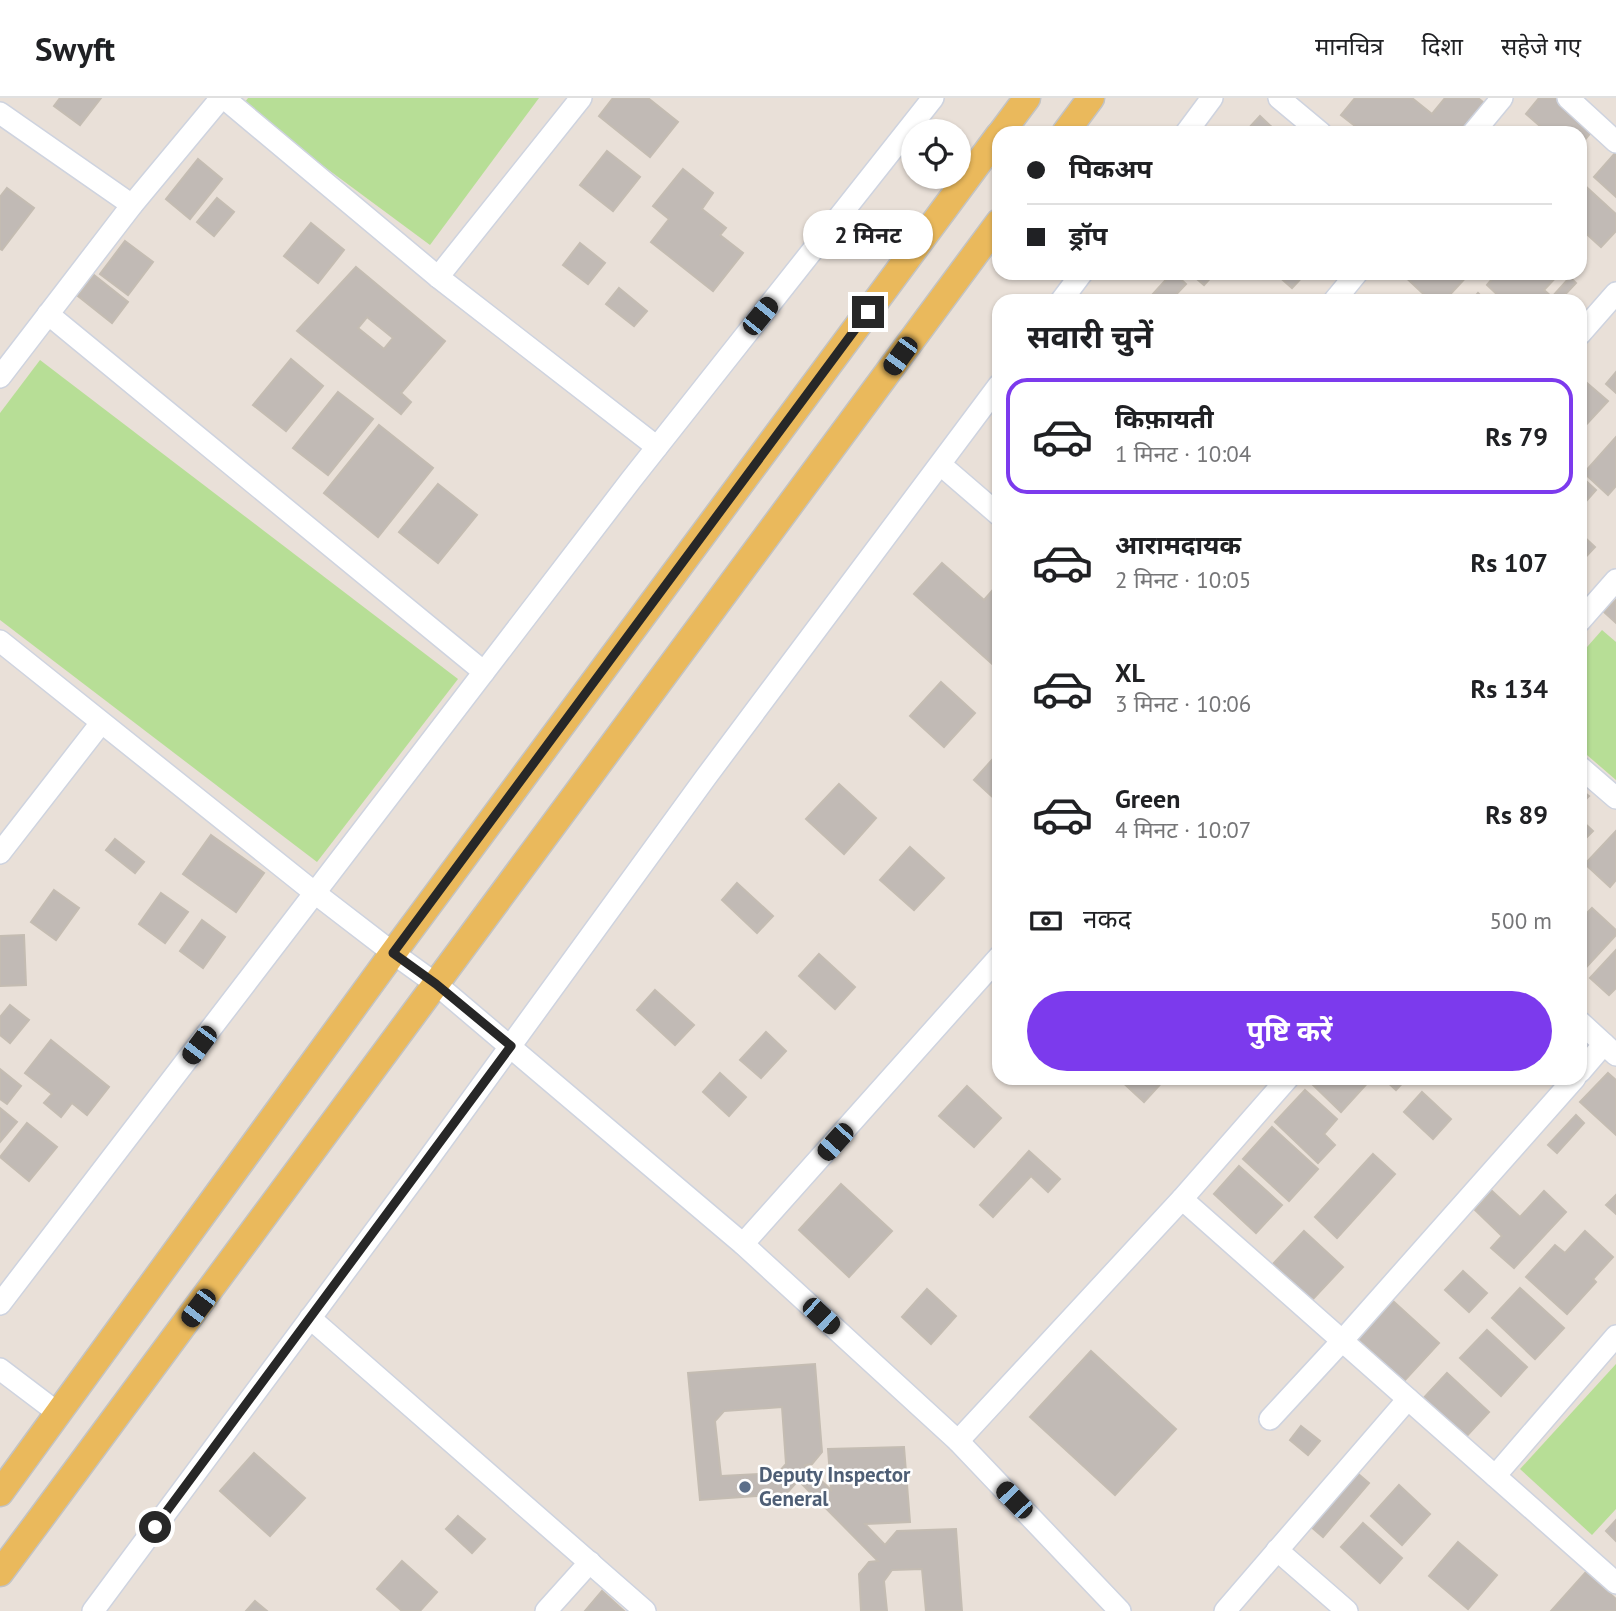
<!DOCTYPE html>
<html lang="hi">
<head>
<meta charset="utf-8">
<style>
  :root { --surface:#fff; --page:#f2f2f2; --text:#202124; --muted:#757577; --line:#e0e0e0; --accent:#7c3aed }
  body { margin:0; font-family:"PT Sans","Noto Sans Devanagari",sans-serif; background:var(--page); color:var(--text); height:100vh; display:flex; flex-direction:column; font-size:26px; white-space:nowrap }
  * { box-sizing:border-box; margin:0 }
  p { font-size:23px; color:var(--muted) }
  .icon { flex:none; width:38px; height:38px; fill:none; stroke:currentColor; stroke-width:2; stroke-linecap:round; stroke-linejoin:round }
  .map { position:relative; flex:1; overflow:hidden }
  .details { position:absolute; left:992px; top:196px; width:595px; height:791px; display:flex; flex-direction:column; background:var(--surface); border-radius:21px; box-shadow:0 2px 5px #0004 }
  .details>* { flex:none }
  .banner { position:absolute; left:992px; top:28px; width:595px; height:154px; border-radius:21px; box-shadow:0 2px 5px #0004; display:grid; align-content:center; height:154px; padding:0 35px; background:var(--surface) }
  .tools { position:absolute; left:901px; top:21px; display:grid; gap:14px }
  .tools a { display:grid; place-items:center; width:70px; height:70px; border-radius:50%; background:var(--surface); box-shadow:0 2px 5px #0004; font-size:35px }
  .end { position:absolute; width:32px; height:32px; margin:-16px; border:9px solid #272727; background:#fff; box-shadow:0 0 0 4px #fff }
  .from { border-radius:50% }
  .bubble { position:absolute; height:49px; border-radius:24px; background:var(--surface); box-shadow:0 2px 5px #0004; font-size:23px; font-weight:700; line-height:49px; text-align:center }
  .car { position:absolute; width:21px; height:42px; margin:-21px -10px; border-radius:9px; box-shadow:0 0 5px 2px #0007; background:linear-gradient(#222 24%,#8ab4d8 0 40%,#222 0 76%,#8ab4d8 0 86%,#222 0) }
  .banner b { display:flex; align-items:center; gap:24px; height:66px; font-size:26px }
  .banner b+b { border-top:2px solid var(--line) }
  .banner i { width:18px; height:18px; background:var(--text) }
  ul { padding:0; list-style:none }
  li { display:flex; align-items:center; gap:21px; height:116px; margin:0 14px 10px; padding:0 21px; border:4px solid transparent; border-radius:21px }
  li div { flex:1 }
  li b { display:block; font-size:26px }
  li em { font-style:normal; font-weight:700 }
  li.on { border-color:var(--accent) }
  li>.icon { width:63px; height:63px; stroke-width:1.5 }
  h2 { padding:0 35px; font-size:32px; line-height:84px }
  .pay { display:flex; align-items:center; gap:18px; height:77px; padding:0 35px; font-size:26px }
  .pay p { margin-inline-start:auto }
  .button { display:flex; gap:14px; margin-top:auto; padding:14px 35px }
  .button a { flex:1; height:80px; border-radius:42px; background:var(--accent); color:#fff; font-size:28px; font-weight:700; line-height:80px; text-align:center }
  header { display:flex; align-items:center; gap:42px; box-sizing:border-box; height:98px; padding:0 35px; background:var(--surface); border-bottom:2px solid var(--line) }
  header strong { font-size:33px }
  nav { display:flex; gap:38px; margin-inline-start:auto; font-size:24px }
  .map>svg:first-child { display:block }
  .green { fill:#b7de96 }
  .building { fill:#c1bab5; stroke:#c4bcb2; stroke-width:2; fill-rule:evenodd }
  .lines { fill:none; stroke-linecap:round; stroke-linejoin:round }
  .minor-casing { stroke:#ced3df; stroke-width:24 }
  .major-casing { stroke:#c3c3c3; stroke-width:29 }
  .minor { stroke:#fff; stroke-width:21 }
  .major { stroke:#eab95c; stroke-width:26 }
  .route { stroke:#272727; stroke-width:9 }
  .service-dot { fill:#5c6f8a; stroke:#fff; stroke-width:2.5 }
  .labels { text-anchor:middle; stroke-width:5; stroke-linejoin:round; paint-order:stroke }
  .service-label { font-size:21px; font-weight:bold; fill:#4e5e75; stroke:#fff; text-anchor:start }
</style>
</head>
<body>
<header>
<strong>Swyft</strong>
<nav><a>मानचित्र</a><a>दिशा</a><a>सहेजे गए</a></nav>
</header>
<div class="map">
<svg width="1616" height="1513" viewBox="0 0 1616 1513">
  <rect width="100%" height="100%" fill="#e9e0d8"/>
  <g class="green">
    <path d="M 248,0 L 539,0 L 430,147 L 242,8 Z"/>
    <path d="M 40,262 L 458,581 L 317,764 L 0,522 L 0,315 Z"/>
    <path d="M 1602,532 L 1616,544 L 1616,682 L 1580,651 L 1580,557 Z"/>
    <path d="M 1616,1266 L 1616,1411 L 1592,1437 L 1520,1371 Z"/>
  </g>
  <g class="building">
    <path d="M 60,0 L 101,0 L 80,27 L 54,8 Z"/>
    <path d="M 613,0 L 648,0 L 678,24 L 650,59 L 599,18 Z"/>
    <path d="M 1355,0 L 1412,0 L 1432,16 L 1445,0 L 1478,0 L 1484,5 L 1459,35 L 1364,35 L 1341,17 Z"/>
    <path d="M 1539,0 L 1555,0 L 1593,32 L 1580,48 L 1580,35 L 1548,35 L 1526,16 Z"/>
    <path d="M 1260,18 L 1278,35 L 1253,35 L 1248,31 Z"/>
    <path d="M 607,53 L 640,79 L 613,113 L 580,87 Z"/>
    <path d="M 1616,54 L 1616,99 L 1594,79 Z"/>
    <path d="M 198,61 L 222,81 L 190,121 L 166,101 Z"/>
    <path d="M 683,71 L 713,95 L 702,111 L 726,130 L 720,137 L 743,155 L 713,193 L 651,144 L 669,121 L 653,108 Z"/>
    <path d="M 1582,85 L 1616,116 L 1616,133 L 1601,149 L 1580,130 L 1580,87 Z"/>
    <path d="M 7,90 L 34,110 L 2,152 L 0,151 L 0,99 Z"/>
    <path d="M 217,100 L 234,114 L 214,138 L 197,124 Z"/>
    <path d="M 311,125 L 344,152 L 318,185 L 284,158 Z"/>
    <path d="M 125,143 L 153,164 L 128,197 L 100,176 Z"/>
    <path d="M 580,145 L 605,165 L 588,186 L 563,167 Z"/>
    <path d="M 356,169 L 445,243 L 401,295 L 411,304 L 401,316 L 297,233 ZM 367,219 L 393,240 L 384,251 L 358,230 Z"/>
    <path d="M 1172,175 L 1174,175 L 1186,186 L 1170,203 L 1158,203 L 1152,197 Z"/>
    <path d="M 1190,175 L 1215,175 L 1204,187 Z"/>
    <path d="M 1275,175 L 1306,175 L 1292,190 Z"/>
    <path d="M 1401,175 L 1470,175 L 1444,203 L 1431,203 Z"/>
    <path d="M 1497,175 L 1560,175 L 1544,192 L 1552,199 L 1570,179 L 1576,185 L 1559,203 L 1504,203 L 1487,187 Z"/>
    <path d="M 94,177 L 128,204 L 112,225 L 78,198 Z"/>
    <path d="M 619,190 L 647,213 L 634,228 L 606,206 Z"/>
    <path d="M 1478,195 L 1486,203 L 1471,203 Z"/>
    <path d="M 291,261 L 323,288 L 286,333 L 253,307 Z"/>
    <path d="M 1616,274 L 1616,295 L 1606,286 Z"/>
    <path d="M 1580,279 L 1608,303 L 1585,328 L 1580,324 Z"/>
    <path d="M 338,294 L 373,321 L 328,377 L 293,350 Z"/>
    <path d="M 379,327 L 433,370 L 378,439 L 324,395 Z"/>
    <path d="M 1616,339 L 1616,388 L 1608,397 L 1584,375 Z"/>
    <path d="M 1585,382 L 1596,392 L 1580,410 L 1580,387 Z"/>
    <path d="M 438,386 L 477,417 L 438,465 L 399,434 Z"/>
    <path d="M 1580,435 L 1595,449 L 1580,465 Z"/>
    <path d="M 942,465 L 984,502 L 999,485 L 999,572 L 914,496 Z"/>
    <path d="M 1616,502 L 1616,525 L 1604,514 Z"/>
    <path d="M 941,584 L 975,615 L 944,649 L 910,618 Z"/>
    <path d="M 999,654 L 999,705 L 974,682 Z"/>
    <path d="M 839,686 L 876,720 L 844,756 L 806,721 Z"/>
    <path d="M 1580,691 L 1589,698 L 1580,707 Z"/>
    <path d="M 1580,721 L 1593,733 L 1580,746 Z"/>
    <path d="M 1616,733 L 1616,782 L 1610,789 L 1585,766 Z"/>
    <path d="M 211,737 L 264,775 L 236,814 L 183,776 Z"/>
    <path d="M 115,741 L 144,764 L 135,775 L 106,752 Z"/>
    <path d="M 910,749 L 944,780 L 914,812 L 880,782 Z"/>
    <path d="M 737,785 L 773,818 L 757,835 L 722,802 Z"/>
    <path d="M 54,792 L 79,810 L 56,842 L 31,824 Z"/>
    <path d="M 161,795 L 188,814 L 165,845 L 139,826 Z"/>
    <path d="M 1592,810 L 1616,832 L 1616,837 L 1580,876 L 1580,822 Z"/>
    <path d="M 202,822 L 225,839 L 203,870 L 180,853 Z"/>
    <path d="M 24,837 L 26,887 L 0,888 L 0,838 Z"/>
    <path d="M 1616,852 L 1616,890 L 1609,897 L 1590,880 Z"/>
    <path d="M 819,856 L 855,889 L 835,911 L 799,878 Z"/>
    <path d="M 655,892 L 694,927 L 675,947 L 637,912 Z"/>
    <path d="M 10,907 L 29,922 L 10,945 L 0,937 L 0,919 Z"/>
    <path d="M 766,934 L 786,953 L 761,980 L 740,962 Z"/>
    <path d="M 51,942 L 109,989 L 87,1017 L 72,1005 L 61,1019 L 44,1005 L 52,996 L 25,975 Z"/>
    <path d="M 0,971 L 21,988 L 7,1006 L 0,1001 Z"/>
    <path d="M 720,975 L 746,999 L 729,1018 L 703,994 Z"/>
    <path d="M 1608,975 L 1616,982 L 1616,1037 L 1580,1004 Z"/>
    <path d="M 1118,980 L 1166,980 L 1144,1004 Z"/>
    <path d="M 1319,980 L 1372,980 L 1341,1014 L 1313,987 Z"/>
    <path d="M 1383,980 L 1407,980 L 1396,992 Z"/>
    <path d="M 967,988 L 1001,1020 L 974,1049 L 939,1018 Z"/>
    <path d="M 1305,992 L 1337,1021 L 1324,1036 L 1335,1047 L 1318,1065 L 1275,1024 Z"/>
    <path d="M 1422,994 L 1451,1021 L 1433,1041 L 1404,1014 Z"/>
    <path d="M 0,1010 L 17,1024 L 0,1044 Z"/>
    <path d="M 1576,1017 L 1584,1025 L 1557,1055 L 1548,1047 Z"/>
    <path d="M 27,1025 L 57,1049 L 29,1083 L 0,1059 Z"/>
    <path d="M 1272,1029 L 1318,1071 L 1289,1103 L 1243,1061 Z"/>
    <path d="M 1029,1053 L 1060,1081 L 1048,1094 L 1031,1078 L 993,1119 L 980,1107 Z"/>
    <path d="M 1373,1056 L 1395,1076 L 1337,1140 L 1315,1119 Z"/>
    <path d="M 1239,1068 L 1282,1107 L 1256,1135 L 1214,1096 Z"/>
    <path d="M 841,1086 L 892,1133 L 849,1179 L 799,1132 Z"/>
    <path d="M 1492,1093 L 1520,1119 L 1544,1093 L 1566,1114 L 1514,1170 L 1491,1150 L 1502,1138 L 1475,1112 Z"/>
    <path d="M 1616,1097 L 1616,1116 L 1606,1107 Z"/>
    <path d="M 1304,1133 L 1343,1169 L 1312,1202 L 1273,1166 Z"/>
    <path d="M 1585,1133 L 1613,1159 L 1593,1181 L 1596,1184 L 1567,1216 L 1526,1179 L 1555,1147 L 1565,1155 Z"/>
    <path d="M 1463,1173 L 1487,1195 L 1469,1214 L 1445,1192 Z"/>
    <path d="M 1520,1190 L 1564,1230 L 1535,1261 L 1492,1220 Z"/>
    <path d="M 927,1191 L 956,1218 L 931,1246 L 902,1219 Z"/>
    <path d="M 1393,1203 L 1439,1245 L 1404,1283 L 1358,1241 Z"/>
    <path d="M 1487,1232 L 1527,1269 L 1501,1298 L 1460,1260 Z"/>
    <path d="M 1091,1253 L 1176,1331 L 1115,1397 L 1030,1319 Z"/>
    <path d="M 815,1266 L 822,1354 L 812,1366 L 805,1367 L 831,1392 L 828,1351 L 904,1349 L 910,1424 L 865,1426 L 885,1447 L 897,1433 L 956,1431 L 962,1513 L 926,1513 L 922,1471 L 892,1472 L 884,1483 L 887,1513 L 861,1513 L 859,1476 L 869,1464 L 878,1463 L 794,1378 L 795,1386 L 786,1396 L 700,1402 L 688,1275 ZM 782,1309 L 786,1366 L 778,1375 L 721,1378 L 715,1323 L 724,1313 Z"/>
    <path d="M 1447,1275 L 1489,1314 L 1462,1343 L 1420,1304 Z"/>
    <path d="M 1301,1328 L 1320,1343 L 1308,1357 L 1290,1342 Z"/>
    <path d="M 254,1355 L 305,1400 L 270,1438 L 220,1393 Z"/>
    <path d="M 1356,1374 L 1369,1385 L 1323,1439 L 1310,1428 Z"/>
    <path d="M 1399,1387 L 1430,1416 L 1402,1447 L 1371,1418 Z"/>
    <path d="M 458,1418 L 485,1441 L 472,1455 L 446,1431 Z"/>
    <path d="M 1616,1422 L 1616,1443 L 1606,1433 Z"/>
    <path d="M 1363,1425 L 1402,1460 L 1380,1485 L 1341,1449 Z"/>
    <path d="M 1458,1444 L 1497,1477 L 1468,1511 L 1429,1478 Z"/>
    <path d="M 402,1463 L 437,1494 L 420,1513 L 402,1513 L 377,1491 Z"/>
    <path d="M 1586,1474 L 1616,1501 L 1616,1513 L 1551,1513 Z"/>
    <path d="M 602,1493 L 624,1513 L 585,1513 Z"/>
    <path d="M 255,1503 L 267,1513 L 246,1513 Z"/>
  </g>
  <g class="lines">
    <defs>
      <g id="minor">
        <path d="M 224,0 L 438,179 L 657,349"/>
        <path d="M 1279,0 L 1321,35"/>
        <path d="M 1568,0 L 1616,44"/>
        <path d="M 0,15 L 132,107"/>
        <path d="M 1186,35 L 1212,0"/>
        <path d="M 1473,35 L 1502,0"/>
        <path d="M 438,179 L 581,0"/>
        <path d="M 1061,203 L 1082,175"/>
        <path d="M 1334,203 L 1357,175"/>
        <path d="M 48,216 L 484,574"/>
        <path d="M 1580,236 L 1616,195"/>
        <path d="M 0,279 L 132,107 L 221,0"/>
        <path d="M 941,367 L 999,417"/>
        <path d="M 1580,523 L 1616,482"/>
        <path d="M 0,543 L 315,795 L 393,855 L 436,886 L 743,1146 L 958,1343 L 1120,1513"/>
        <path d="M 1580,669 L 1616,700"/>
        <path d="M 0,755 L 101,625"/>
        <path d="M 1580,924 L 1616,957"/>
        <path d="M 1580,974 L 1604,946"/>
        <path d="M 1182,1101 L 1616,1485"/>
        <path d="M 743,1146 L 999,859"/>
        <path d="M 0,1206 L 631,382 L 933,0"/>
        <path d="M 310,1220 L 645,1513"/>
        <path d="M 0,1271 L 58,1315"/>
        <path d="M 1270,1321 L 1342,1243 L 1575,980"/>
        <path d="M 958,1343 L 1182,1101 L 1288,980"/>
        <path d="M 1495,1378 L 1616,1238"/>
        <path d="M 1277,1452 L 1347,1513"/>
        <path d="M 93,1513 L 424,1067 L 706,679 L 999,287"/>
        <path d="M 546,1513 L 590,1464"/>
        <path d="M 1225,1513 L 1408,1301"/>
      </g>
      <g id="major">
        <path d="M 1001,35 L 1027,0"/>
        <path d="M 1065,35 L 1091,0"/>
        <path d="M 0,1395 L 393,855 L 999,37"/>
        <path d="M 0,1475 C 335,1026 666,574 999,124"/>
      </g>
    </defs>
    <use href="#minor" class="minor-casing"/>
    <use href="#major" class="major-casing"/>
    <use href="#minor" class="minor"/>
    <use href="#major" class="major"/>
  </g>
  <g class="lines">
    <path class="route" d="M 155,1429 L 511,948 L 436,886 L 393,855 L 868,214"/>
  </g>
  <circle class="service-dot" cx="745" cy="1389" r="7"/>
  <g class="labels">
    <g class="service-label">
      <text x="759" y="1384">Deputy Inspector<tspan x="759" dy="24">General</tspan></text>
    </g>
  </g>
</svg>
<div class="tools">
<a><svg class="icon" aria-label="locate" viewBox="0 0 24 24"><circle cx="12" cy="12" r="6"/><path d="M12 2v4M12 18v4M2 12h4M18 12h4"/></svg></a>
</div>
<i class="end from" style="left:155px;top:1429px"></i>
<i class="end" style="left:868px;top:214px"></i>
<div class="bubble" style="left:803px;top:112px;width:130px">2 मिनट</div>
<i class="car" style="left:760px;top:218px;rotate:39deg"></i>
<i class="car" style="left:900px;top:258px;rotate:216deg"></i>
<i class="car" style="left:199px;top:947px;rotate:217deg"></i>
<i class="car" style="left:835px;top:1044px;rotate:222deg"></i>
<i class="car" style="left:198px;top:1210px;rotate:217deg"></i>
<i class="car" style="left:821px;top:1218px;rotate:133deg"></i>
<i class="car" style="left:1014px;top:1402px;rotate:316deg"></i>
<div class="banner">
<b><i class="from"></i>पिकअप</b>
<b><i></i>ड्रॉप</b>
</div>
<section class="details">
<h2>सवारी चुनें</h2>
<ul>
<li class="on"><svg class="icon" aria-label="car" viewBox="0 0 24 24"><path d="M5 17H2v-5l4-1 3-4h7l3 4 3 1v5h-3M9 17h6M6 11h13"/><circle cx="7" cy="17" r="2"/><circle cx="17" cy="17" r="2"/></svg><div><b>किफ़ायती</b><p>1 मिनट · 10:04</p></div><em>Rs 79</em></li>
<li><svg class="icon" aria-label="car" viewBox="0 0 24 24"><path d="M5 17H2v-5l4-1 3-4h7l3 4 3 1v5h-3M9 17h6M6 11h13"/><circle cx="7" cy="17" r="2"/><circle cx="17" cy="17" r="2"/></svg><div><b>आरामदायक</b><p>2 मिनट · 10:05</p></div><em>Rs 107</em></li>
<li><svg class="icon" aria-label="car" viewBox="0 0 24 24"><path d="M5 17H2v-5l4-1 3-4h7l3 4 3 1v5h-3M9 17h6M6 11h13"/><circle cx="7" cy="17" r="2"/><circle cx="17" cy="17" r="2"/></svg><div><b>XL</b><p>3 मिनट · 10:06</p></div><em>Rs 134</em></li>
<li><svg class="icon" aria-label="car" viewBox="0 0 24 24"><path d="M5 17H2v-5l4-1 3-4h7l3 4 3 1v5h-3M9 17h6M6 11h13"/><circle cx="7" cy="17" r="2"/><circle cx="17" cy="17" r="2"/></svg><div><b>Green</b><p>4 मिनट · 10:07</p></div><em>Rs 89</em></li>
</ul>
<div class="pay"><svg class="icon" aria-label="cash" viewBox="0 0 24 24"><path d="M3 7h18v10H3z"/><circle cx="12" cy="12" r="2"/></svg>नकद<p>500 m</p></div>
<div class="button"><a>पुष्टि करें</a></div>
</section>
</div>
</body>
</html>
